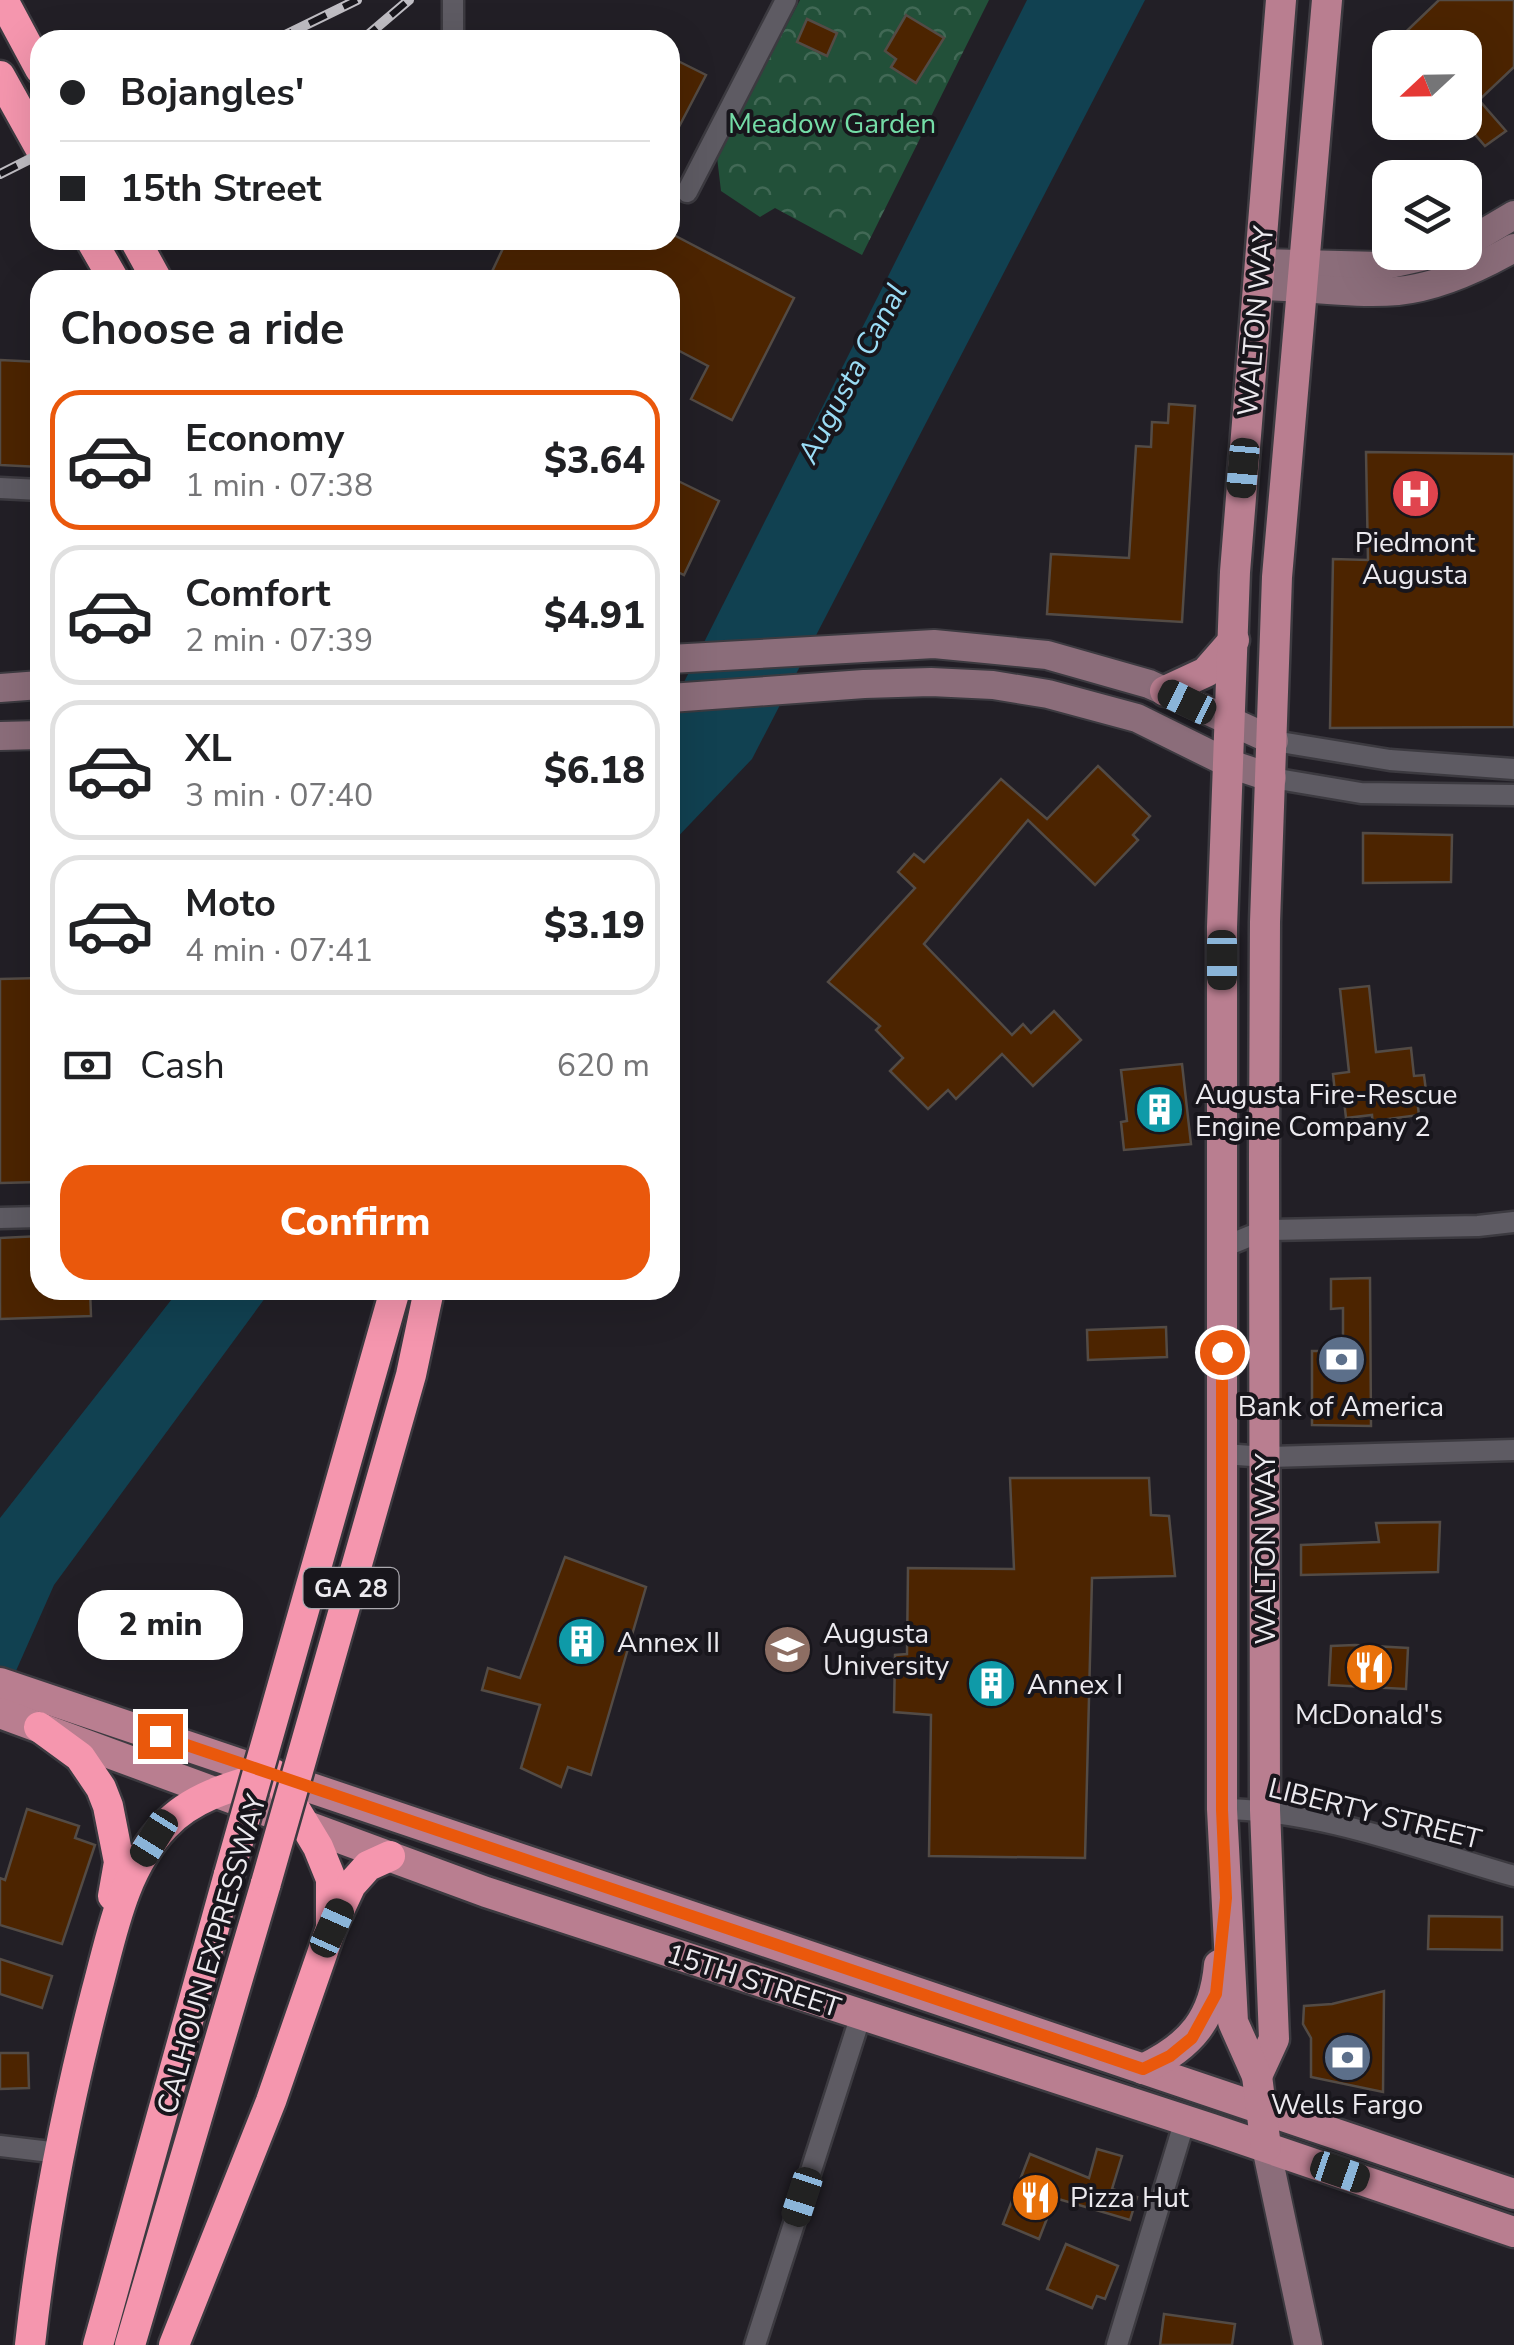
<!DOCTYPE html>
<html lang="en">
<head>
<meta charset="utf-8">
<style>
  :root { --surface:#fff; --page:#f2f2f2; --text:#202124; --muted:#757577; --line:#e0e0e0; --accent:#ea580c }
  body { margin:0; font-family:"Nunito Sans",sans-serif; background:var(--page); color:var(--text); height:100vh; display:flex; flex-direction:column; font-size:38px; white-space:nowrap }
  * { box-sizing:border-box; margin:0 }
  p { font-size:32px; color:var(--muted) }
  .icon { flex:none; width:55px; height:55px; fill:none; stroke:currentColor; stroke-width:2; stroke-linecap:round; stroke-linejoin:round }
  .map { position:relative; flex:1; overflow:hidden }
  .drawer { position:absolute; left:30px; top:270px; width:650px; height:1030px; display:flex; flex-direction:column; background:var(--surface); border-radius:30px; box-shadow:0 10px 40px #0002 }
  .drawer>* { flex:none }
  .hud { position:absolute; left:30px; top:30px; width:650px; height:220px; border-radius:30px; box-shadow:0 10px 40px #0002; display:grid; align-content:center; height:220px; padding:0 30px; background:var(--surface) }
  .needle { width:65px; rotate:248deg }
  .buttons { position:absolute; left:1372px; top:30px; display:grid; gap:20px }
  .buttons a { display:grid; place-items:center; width:110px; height:110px; border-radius:20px; background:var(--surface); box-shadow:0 10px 40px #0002; font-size:50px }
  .end { position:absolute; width:45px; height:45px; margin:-22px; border:12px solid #ea580c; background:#fff; box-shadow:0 0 0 5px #fff }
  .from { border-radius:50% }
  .bubble { position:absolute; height:70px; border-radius:30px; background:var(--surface); box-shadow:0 10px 40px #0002; font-size:32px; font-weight:800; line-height:70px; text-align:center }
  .car { position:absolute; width:30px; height:60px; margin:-30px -15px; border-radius:12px; box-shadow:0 0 8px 2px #0007; background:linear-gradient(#222 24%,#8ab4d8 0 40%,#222 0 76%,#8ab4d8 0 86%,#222 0) }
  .hud b { display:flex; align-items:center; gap:35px; height:95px; font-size:38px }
  .hud b+b { border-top:2px solid var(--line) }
  .hud i { width:25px; height:25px; background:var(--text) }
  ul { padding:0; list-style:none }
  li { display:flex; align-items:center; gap:30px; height:140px; margin:0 20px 15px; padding:0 10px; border:5px solid var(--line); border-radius:30px }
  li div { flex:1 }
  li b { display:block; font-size:38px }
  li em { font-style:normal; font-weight:800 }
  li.current { border-color:var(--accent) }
  li>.icon { width:90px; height:90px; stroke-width:1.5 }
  h2 { padding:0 30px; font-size:45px; line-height:120px }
  .pay { display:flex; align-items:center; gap:25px; height:110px; padding:0 30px; font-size:38px }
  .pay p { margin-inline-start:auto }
  .cta { display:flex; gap:20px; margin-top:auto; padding:20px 30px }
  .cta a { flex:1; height:115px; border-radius:30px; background:var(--accent); color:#fff; font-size:40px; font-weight:800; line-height:115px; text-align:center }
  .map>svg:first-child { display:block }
  .forest { fill:url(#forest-crowns) }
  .water { fill:#114151 }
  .building { fill:#4c2400; stroke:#534b45; stroke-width:2.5 }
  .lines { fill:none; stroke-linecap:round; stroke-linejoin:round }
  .street-casing { stroke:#3c3a40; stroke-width:25 }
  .secondary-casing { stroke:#3c3a40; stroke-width:32 }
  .primary-casing { stroke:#3c3a40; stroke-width:35 }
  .highway-casing { stroke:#3c3a40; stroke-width:35 }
  .street { stroke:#5e5b63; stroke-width:20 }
  .secondary { stroke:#8b6d7a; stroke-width:28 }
  .primary { stroke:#b97e90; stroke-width:30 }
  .highway { stroke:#f596ae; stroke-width:30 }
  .rail-casing { stroke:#c0bec4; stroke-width:10 }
  .rail { stroke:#18161c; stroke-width:6; stroke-dasharray:19; stroke-linecap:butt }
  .highway-bridge-casing { stroke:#3c3a40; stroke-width:35; stroke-linecap:butt }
  .highway-bridge { stroke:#f596ae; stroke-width:30 }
  .route { stroke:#ea580c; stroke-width:12 }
  .labels { text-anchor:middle; stroke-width:8; stroke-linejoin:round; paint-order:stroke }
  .shield { fill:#18161c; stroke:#acaab0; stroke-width:2.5 }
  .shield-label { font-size:25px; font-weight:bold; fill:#eceaef }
  .park-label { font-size:28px; fill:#74dda7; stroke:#18161c }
  .street-label { font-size:28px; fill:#eceaef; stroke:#18161c }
  .poi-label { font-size:28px; fill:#eceaef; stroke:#18161c; text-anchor:start }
  .water-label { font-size:30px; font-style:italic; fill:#9adcf5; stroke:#18161c }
</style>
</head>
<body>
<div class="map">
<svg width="1514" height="2345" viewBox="0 0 1514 2345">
  <defs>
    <pattern id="forest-crowns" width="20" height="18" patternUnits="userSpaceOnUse" patternTransform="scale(2.5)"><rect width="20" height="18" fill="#225039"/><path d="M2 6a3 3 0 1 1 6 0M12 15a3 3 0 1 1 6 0" fill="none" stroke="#426956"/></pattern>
  </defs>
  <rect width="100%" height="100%" fill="#221f26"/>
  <path class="forest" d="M 800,0 L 989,0 L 862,255 L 775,208 L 760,217 L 721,191 L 717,157 Z"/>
  <g class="water">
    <path d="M 1027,0 L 1145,0 L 752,759 L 670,845 L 670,710 Z"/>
    <path d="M 179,1290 L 271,1290 L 54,1585 L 0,1707 L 0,1518 Z"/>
  </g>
  <g class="building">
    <path d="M 1439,0 L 1514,0 L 1514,67 L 1479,100 L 1506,131 L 1485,146 L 1465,123 L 1474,115 L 1469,110 L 1465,113 L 1465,48 L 1389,48 Z"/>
    <path d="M 906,15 L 944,38 L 916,83 L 891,67 L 896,59 L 885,51 Z"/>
    <path d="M 807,19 L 837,33 L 827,56 L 797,42 Z"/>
    <path d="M 670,57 L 706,75 L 670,144 Z"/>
    <path d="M 670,233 L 794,298 L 732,420 L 691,399 L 708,366 L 670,346 L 670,280 L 488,280 L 507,240 L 670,240 Z"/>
    <path d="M 0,360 L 40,362 L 40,467 L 0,465 Z"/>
    <path d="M 1169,404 L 1195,406 L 1182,622 L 1047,614 L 1051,554 L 1129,558 L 1136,446 L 1151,447 L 1152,422 L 1168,423 Z"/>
    <path d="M 1366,452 L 1514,454 L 1514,727 L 1330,728 L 1333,559 L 1368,560 Z"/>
    <path d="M 670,477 L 719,501 L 684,575 L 670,568 Z"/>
    <path d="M 1098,766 L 1150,816 L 1133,835 L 1138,840 L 1095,885 L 1028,820 L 924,944 L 1012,1035 L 1023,1024 L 1031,1033 L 1054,1011 L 1081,1040 L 1033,1086 L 1002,1054 L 956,1099 L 948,1090 L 928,1109 L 890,1071 L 903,1058 L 876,1030 L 880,1026 L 828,982 L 915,888 L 898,872 L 914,854 L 924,862 L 1001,779 L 1047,819 Z"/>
    <path d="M 1363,833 L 1452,835 L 1451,882 L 1363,883 Z"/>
    <path d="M 40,978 L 40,1182 L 0,1183 L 0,979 Z"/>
    <path d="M 1369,986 L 1376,1052 L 1411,1048 L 1414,1076 L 1424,1075 L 1426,1091 L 1416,1092 L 1419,1115 L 1388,1119 L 1389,1125 L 1373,1127 L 1372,1115 L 1346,1118 L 1343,1092 L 1335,1093 L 1333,1074 L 1349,1072 L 1340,989 Z"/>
    <path d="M 1182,1064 L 1191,1144 L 1124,1150 L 1121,1122 L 1127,1121 L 1121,1070 Z"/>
    <path d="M 40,1236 L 40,1290 L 90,1290 L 91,1316 L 0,1319 L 0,1238 Z"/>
    <path d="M 1370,1278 L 1371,1426 L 1312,1425 L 1312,1351 L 1343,1351 L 1343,1308 L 1331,1309 L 1331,1279 Z"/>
    <path d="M 1166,1327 L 1167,1357 L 1088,1360 L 1087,1330 Z"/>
    <path d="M 1010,1478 L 1149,1478 L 1151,1515 L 1169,1516 L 1175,1576 L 1092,1578 L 1085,1858 L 929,1856 L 931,1715 L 894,1712 L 895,1655 L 907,1654 L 908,1568 L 1014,1569 Z"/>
    <path d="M 1440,1522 L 1438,1572 L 1301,1575 L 1301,1545 L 1379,1542 L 1376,1523 Z"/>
    <path d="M 565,1557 L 646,1587 L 591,1775 L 568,1767 L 561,1787 L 521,1768 L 540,1705 L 482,1690 L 488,1668 L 520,1678 Z"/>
    <path d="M 1355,1645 L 1408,1648 L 1406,1689 L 1329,1685 L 1331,1646 Z"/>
    <path d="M 27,1809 L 79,1826 L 75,1838 L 95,1845 L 62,1944 L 0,1925 L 0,1878 L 5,1880 Z"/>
    <path d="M 1429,1916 L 1502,1917 L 1502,1950 L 1428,1949 Z"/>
    <path d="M 0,1959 L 52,1976 L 42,2008 L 0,1994 Z"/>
    <path d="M 1384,1991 L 1383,2092 L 1311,2077 L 1311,2038 L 1303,2024 L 1304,2006 L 1332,2004 Z"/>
    <path d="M 0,2053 L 28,2053 L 29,2088 L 0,2089 Z"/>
    <path d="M 1097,2149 L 1122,2156 L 1112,2189 L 1137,2197 L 1130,2220 L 1055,2198 L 1039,2239 L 1003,2224 L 1030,2154 L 1089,2178 Z"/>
    <path d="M 1066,2244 L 1118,2266 L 1105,2299 L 1097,2296 L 1092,2308 L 1047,2289 Z"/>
    <path d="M 1164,2314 L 1235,2324 L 1232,2345 L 1160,2345 Z"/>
  </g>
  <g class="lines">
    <defs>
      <g id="street">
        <path d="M 453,0 L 453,40"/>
        <path d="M 687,192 L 786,0"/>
        <path d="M 0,488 L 40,490"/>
        <path d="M 1274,741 L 1390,760 L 1514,769"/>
        <path d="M 1272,778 L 1361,793 L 1514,795"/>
        <path d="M 0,1218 L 40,1217"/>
        <path d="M 1221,1248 L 1265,1230 L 1478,1226 L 1514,1222"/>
        <path d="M 1223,1454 L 1266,1457 L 1514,1450"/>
        <path d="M 1222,1809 C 1321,1810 1419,1849 1514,1876"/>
        <path d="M 0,2146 L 59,2153"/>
        <path d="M 755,2345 L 861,2015"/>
        <path d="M 1117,2345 L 1185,2120"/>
      </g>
      <g id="secondary">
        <path d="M 1465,244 L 1514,215"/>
        <path d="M 1260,263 L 1381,266 L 1443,252"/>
        <path d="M 1258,286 C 1304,286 1352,295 1398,291 C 1439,287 1479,268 1514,248"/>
        <path d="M 670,659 L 934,644 L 1047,655 L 1149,684 L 1274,741"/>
        <path d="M 0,688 L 40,685"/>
        <path d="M 670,698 L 864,684 L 931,682 L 993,685 L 1048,694 L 1137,718 L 1230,764 L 1272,778"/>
        <path d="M 0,736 L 40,735"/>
        <path d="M 1266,2147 L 1308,2345"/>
      </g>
      <g id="primary">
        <path d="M 1165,691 L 1206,672 L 1234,640"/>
        <path d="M 0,1683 L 1514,2194"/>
        <path d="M 0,1713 L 486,1892 L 1212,2129 L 1514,2232"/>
        <path d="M 1143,2069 C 1191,2046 1214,2019 1219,1965"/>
        <path d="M 1257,2076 L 1274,2039 L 1265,1810 L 1264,1157 L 1265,922 L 1277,577 L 1327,0"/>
        <path d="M 1266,2147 L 1257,2076 L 1233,2022 L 1222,1809 L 1222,927 L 1235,572 L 1281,0"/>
      </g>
      <g id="highway">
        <path d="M 3,0 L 40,69"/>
        <path d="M 0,76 L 40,148"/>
        <path d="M 91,240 L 114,280"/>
        <path d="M 135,240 L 157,280"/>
        <path d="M 39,1727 L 80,1757 L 101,1788 L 108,1806 L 119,1862 L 113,1896"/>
        <path d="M 30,2345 C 43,2226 66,2109 96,1993 C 112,1935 122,1871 165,1826 C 192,1796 236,1785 274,1774 L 318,1847 L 331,1879 L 331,1928"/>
        <path d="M 98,2345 L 229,1874"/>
        <path d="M 130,2345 L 266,1883"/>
        <path d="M 174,2345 L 271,2101 L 331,1928 L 351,1885 L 368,1866 L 390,1856"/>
      </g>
    </defs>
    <use href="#street" class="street-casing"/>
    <use href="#secondary" class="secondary-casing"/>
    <use href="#primary" class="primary-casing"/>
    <use href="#highway" class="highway-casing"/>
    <use href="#street" class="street"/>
    <use href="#secondary" class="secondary"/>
    <use href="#primary" class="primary"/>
    <use href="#highway" class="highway"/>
    <defs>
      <g id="rail">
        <path d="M 275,40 L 357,0"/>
        <path d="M 362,40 L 409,0"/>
        <path d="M 0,174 L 40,154"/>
      </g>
    </defs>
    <use href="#rail" class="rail-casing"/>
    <use href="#rail" class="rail"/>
    <defs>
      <g id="highway-bridge">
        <path d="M 229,1874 L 395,1290"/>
        <path d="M 266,1883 L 411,1375 L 429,1290"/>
      </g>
    </defs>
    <use href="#highway-bridge" class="highway-bridge-casing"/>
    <use href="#highway-bridge" class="highway-bridge"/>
  </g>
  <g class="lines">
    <path class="route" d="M 160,1736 L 1143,2069 L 1170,2056 L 1192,2038 L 1216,1994 L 1226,1898 L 1222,1810 L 1222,1352"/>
  </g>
  <defs>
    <symbol id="hospital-disc" viewBox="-11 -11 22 22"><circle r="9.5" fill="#e0444e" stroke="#18161c"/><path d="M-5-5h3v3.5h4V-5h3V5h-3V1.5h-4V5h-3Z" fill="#fff"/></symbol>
    <symbol id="building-disc" viewBox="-11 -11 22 22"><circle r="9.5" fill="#0f9aa8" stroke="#18161c"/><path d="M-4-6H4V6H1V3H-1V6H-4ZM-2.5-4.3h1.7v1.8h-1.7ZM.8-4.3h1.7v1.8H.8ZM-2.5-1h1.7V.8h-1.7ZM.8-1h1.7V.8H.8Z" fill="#fff"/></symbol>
    <symbol id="bank-disc" viewBox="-11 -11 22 22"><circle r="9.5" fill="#5c6f8a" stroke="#18161c"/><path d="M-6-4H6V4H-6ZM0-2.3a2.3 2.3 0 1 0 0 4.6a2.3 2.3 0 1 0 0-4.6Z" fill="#fff"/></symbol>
    <symbol id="university-disc" viewBox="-11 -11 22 22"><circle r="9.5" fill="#8d6e63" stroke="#18161c"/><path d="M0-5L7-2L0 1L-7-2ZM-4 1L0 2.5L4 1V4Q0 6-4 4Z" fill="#fff"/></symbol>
    <symbol id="restaurant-disc" viewBox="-11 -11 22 22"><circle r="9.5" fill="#e8710a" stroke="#18161c"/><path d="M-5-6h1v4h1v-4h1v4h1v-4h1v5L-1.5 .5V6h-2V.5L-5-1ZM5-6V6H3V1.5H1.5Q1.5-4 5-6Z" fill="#fff"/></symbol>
  </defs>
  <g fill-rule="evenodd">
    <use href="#hospital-disc" x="1388" y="466" width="55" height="55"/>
    <use href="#building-disc" x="1132" y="1082" width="55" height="55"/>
    <use href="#bank-disc" x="1314" y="1332" width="55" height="55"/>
    <use href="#building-disc" x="554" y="1614" width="55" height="55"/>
    <use href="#university-disc" x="760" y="1622" width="55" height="55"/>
    <use href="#restaurant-disc" x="1342" y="1640" width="55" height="55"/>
    <use href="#building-disc" x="964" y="1656" width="55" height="55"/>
    <use href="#bank-disc" x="1320" y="2030" width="55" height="55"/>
    <use href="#restaurant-disc" x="1008" y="2170" width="55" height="55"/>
  </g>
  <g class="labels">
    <rect class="shield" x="303.5" y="1568" width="95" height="40" rx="8"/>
    <g class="shield-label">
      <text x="351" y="1597">GA 28</text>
    </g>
    <g class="park-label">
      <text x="832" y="133">Meadow Garden</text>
    </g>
    <g class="street-label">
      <text transform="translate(1255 321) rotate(-85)" y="10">WALTON WAY</text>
      <text transform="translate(1265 1549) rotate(-90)" y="10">WALTON WAY</text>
      <text transform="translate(1375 1813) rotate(14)" y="10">LIBERTY STREET</text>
      <text transform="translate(211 1954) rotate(-74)" y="10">CALHOUN EXPRESSWAY</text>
      <text transform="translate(754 1980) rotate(18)" y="10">15TH STREET</text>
    </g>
    <g class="poi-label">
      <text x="1415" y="552" text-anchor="middle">Piedmont<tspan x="1415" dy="32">Augusta</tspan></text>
      <text x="1195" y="1104">Augusta Fire-Rescue<tspan x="1195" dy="32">Engine Company 2</tspan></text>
      <text x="1341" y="1416" text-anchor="middle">Bank of America</text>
      <text x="823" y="1643">Augusta<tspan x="823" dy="32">University</tspan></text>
      <text x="617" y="1652">Annex II</text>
      <text x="1027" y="1694">Annex I</text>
      <text x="1369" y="1724" text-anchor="middle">McDonald's</text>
      <text x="1347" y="2114" text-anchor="middle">Wells Fargo</text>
      <text x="1070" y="2207">Pizza Hut</text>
    </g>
    <g class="water-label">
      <text transform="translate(852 373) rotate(-62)" y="10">Augusta Canal</text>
    </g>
  </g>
</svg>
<div class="buttons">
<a><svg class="needle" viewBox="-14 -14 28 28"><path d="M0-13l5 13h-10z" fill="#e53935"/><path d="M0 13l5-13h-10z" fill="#757577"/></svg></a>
<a><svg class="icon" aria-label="layers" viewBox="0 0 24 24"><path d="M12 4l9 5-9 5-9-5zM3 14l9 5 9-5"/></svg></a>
</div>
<i class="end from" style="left:1222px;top:1352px"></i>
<i class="end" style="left:160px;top:1736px"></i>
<div class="bubble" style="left:78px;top:1590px;width:165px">2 min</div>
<i class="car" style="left:1243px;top:468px;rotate:185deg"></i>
<i class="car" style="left:1187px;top:702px;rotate:296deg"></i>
<i class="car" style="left:1222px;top:960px;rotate:180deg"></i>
<i class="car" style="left:154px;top:1838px;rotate:212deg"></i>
<i class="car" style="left:332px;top:1928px;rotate:24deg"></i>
<i class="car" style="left:1340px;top:2172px;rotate:109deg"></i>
<i class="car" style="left:802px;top:2197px;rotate:198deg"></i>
<div class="hud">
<b><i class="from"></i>Bojangles'</b>
<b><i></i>15th Street</b>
</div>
<section class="drawer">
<h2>Choose a ride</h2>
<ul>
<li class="current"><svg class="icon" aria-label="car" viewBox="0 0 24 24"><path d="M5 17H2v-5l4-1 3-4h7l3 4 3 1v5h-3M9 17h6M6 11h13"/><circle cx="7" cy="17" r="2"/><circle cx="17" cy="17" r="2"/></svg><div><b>Economy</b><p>1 min · 07:38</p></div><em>$3.64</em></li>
<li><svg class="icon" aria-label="car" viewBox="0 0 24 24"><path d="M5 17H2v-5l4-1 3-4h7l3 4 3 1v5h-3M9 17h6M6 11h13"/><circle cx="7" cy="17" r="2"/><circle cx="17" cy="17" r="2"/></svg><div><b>Comfort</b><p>2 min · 07:39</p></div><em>$4.91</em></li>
<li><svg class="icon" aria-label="car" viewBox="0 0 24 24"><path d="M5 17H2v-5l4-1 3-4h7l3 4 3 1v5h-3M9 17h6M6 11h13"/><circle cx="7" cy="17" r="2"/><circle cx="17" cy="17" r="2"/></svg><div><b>XL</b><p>3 min · 07:40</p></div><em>$6.18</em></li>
<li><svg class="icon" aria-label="car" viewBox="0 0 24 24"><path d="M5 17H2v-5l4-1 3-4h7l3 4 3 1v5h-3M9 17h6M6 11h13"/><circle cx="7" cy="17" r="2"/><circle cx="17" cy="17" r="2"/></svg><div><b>Moto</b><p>4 min · 07:41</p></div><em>$3.19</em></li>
</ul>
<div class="pay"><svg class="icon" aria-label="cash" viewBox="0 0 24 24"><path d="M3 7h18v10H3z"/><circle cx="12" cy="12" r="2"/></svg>Cash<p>620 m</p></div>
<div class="cta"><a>Confirm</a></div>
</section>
</div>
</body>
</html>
